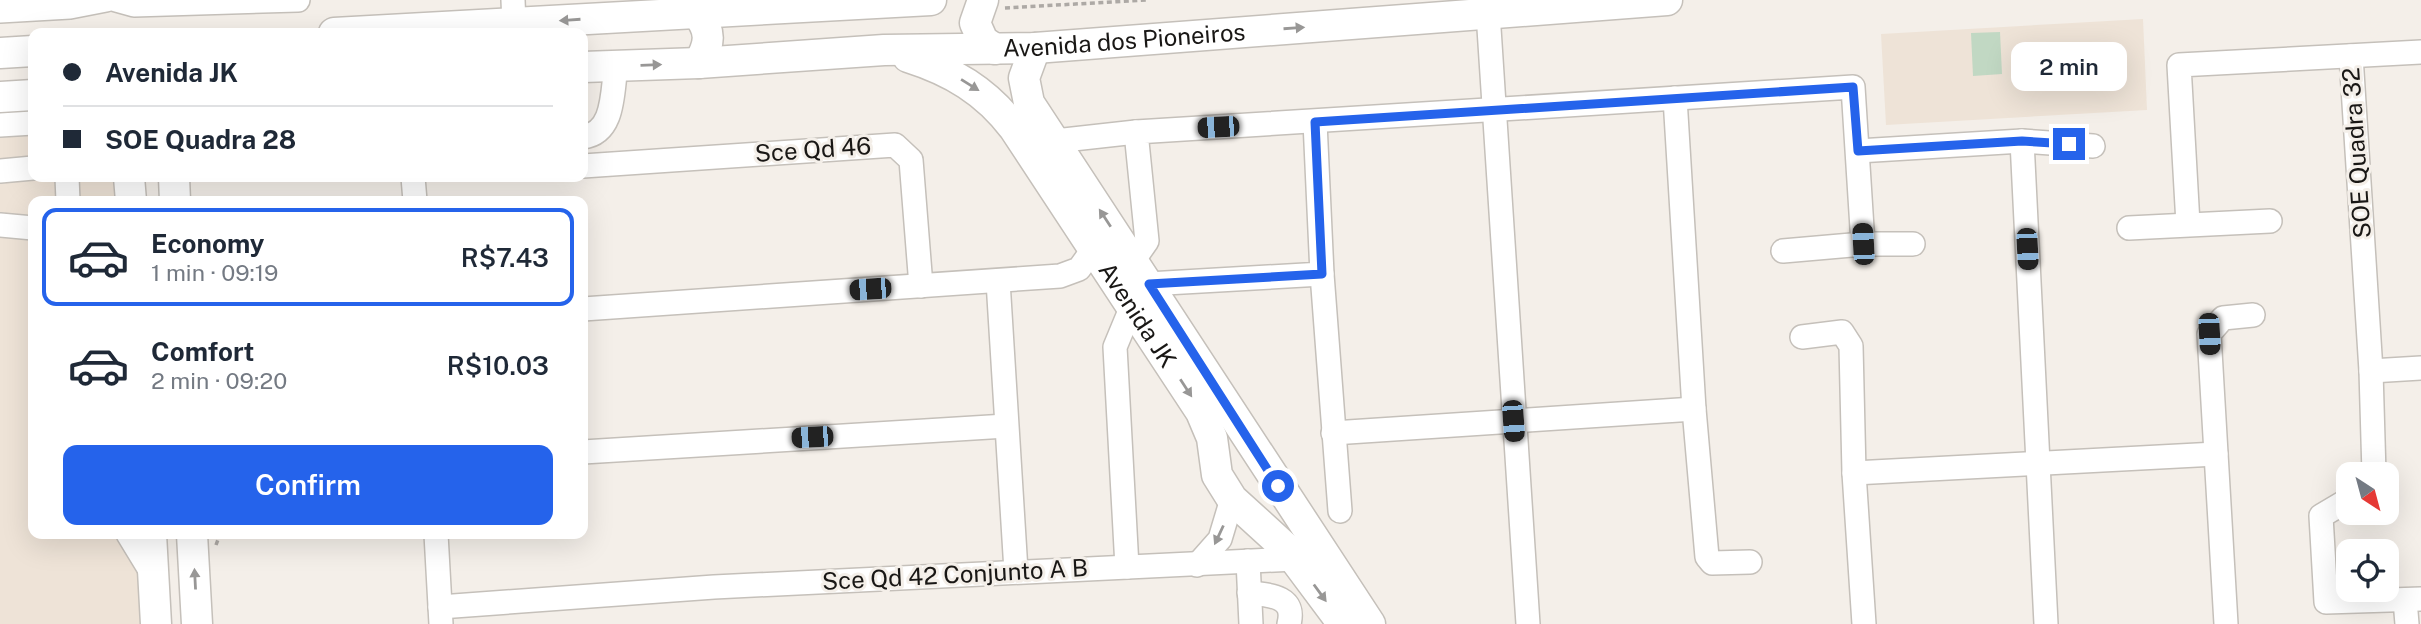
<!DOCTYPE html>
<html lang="en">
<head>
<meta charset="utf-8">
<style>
  :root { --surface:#fff; --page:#f6f6f7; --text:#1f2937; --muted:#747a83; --line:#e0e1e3; --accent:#2563eb }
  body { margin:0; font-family:"Public Sans",sans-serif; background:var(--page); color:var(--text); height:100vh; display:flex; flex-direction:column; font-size:26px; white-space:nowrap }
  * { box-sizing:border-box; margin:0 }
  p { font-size:23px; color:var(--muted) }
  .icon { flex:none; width:38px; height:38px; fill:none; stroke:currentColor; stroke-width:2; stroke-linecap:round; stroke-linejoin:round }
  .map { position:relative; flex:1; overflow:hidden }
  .drawer { position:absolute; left:28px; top:196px; width:560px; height:343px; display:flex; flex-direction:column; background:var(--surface); border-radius:14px; box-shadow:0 7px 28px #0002 }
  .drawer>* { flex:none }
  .hud { position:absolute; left:28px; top:28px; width:560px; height:154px; border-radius:14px; box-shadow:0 7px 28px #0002; display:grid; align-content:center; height:154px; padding:0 35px; background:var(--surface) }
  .needle { width:46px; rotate:144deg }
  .buttons { position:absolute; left:2336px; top:462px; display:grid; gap:14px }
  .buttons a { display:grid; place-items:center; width:63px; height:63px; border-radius:14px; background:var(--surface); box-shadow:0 7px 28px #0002; font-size:35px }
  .end { position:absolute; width:32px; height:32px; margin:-16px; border:9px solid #2563eb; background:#fff; box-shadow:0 0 0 4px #fff }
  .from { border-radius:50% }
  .bubble { position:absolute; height:49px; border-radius:14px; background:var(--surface); box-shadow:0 7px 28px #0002; font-size:23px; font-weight:600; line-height:49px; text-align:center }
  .car { position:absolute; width:21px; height:42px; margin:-21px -10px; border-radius:9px; box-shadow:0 0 5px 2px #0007; background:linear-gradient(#222 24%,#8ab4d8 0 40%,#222 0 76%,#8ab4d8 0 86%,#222 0) }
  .hud b { display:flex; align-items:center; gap:24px; height:66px; font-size:26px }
  .hud b+b { border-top:2px solid var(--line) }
  .hud i { width:18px; height:18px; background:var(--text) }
  ul { padding:12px 0 0; list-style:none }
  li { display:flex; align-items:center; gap:21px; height:98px; margin:0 14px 10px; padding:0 21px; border:4px solid transparent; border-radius:14px }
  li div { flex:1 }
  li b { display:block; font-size:26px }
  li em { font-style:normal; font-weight:600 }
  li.selected { border-color:var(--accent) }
  li>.icon { width:63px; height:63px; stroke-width:1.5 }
  .action { display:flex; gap:14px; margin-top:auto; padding:14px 35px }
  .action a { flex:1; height:80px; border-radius:14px; background:var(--accent); color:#fff; font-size:28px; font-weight:600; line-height:80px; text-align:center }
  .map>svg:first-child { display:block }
  .built { fill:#eee3d7 }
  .green { fill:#c1d8c3 }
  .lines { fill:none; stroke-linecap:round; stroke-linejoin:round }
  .minor-casing { stroke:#c5c0ba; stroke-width:26 }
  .major-casing { stroke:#c5c0ba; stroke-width:33 }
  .path { stroke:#ada9a5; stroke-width:3.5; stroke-dasharray:5 3.5; stroke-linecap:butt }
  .minor { stroke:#fff; stroke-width:23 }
  .major { stroke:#fff; stroke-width:30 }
  .oneway { fill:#989796 }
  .route { stroke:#2563eb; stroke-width:9 }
  .labels { text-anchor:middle; stroke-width:6; stroke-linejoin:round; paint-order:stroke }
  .street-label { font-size:24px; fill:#191715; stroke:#f4efe9 }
</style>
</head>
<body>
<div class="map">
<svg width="2421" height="624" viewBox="0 0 2421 624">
  <rect width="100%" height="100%" fill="#f4efe9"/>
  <g class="built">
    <path d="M 2143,19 L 2147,110 L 1886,125 L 1881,34 Z"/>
    <path d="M 33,106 L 33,177 L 120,177 L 121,201 L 33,201 L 33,534 L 139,534 L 144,624 L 0,624 L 0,107 Z"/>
  </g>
  <path class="green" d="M 2000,32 L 2002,74 L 1973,76 L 1971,33 Z"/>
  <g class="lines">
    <defs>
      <g id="minor">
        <path d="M 116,0 L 134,5 L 298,0"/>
        <path d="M 513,0 L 514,24"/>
        <path d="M 0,11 L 70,7 L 106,0"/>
        <path d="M 1488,13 L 1528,624"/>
        <path d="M 2351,56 L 2371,371 L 2374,474"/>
        <path d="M 1675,98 L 1694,409 L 1707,557 L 1712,563 L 1750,562"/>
        <path d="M 0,125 L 33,123"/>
        <path d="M 583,137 C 615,133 612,91 616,66"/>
        <path d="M 1055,141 L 1136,132"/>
        <path d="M 2022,141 L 2046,624"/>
        <path d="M 1858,151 L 2022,141 L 2093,146"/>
        <path d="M 583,166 L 895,145 L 911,160 L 921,286"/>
        <path d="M 0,171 L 33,168"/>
        <path d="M 67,177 L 68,201"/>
        <path d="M 413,177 L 415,201"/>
        <path d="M 2188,224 L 2179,65 L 2421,52"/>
        <path d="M 0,225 L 33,228"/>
        <path d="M 2129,228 L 2270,221"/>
        <path d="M 1783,251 L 1863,244 L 1913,244"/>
        <path d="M 1133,261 L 1147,241 L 1136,132 L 1853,87 L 1863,244"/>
        <path d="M 1322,274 L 1340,511"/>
        <path d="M 998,281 L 1016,571"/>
        <path d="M 1148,284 L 1322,274 L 1315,122"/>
        <path d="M 583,309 L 1060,276 L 1079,269 L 1094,248"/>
        <path d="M 1802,337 L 1842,332 L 1851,346 L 1854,473 L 1864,624"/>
        <path d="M 2371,371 L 2421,368"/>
        <path d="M 1333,433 L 1694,409"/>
        <path d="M 583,452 L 1006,426"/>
        <path d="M 1854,473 L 2216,454"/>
        <path d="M 2348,500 L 2321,516 L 2326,602 L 2421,599"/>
        <path d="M 128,534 L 153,575"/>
        <path d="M 436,534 L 441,624"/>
        <path d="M 1248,561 L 1251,624"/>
        <path d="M 1197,565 L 1220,539 L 1232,499"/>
        <path d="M 1127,567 L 1115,347 L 1132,306"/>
        <path d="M 1249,593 C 1270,595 1296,596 1289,624"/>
        <path d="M 2405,600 L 2407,624"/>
        <path d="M 440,607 L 714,587 L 1295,559"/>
        <path d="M 2226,624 L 2209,334 L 2223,318 L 2253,315"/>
      </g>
      <g id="major">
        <path d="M 983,0 L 975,23 L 983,41 L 995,49"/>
        <path d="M 697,13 C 712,32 710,43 699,63"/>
        <path d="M 334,33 L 931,0"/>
        <path d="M 1035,48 L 1024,78 L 1029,103 L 1370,624"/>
        <path d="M 0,53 L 33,51"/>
        <path id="s1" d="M 908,57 C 952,71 986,91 1014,128 L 1201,412 L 1212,438 L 1217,475 L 1232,499 L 1287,549 L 1343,624"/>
        <path id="s2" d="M 583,67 L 699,63 L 884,50 L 1035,48 L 1667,0"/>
        <path d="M 0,97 L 33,95"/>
        <path d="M 129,177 L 131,201"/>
        <path d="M 174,177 L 175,201"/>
        <path d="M 151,534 L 156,624"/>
        <path d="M 192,534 L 197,624"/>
      </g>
    </defs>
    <use href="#minor" class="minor-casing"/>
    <use href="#major" class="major-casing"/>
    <g class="path">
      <path d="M 1005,8 L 1146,0"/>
      <path d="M 216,545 L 220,534"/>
    </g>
    <use href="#minor" class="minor"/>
    <use href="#major" class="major"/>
  </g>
  <defs><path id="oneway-solid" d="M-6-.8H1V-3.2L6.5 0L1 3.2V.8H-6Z" transform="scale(1.75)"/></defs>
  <g class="oneway">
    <use href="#oneway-solid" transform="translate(570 20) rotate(176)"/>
    <use href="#oneway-solid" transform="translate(1294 28) rotate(-4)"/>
    <use href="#oneway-solid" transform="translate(651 65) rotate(-2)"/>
    <use href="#oneway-solid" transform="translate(970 85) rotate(32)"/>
    <use href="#oneway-solid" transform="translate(1105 218) rotate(-123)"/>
    <use href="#oneway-solid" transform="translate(1186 388) rotate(57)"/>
    <use href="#oneway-solid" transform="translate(1219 535) rotate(115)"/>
    <use href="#oneway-solid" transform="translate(195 579) rotate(-93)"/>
    <use href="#oneway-solid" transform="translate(1320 593) rotate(54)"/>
  </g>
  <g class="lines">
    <path class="route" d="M 1278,486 L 1149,284 L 1322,274 L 1315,122 L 1853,87 L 1858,151 L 2022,141 L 2069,144"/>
  </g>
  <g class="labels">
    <g class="street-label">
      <text dy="8" stroke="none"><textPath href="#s2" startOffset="542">Avenida dos Pioneiros</textPath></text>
      <text transform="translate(813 150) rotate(-4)" y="8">Sce Qd 46</text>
      <text transform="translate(2357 153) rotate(-94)" y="8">SOE Quadra 32</text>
      <text dy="8" stroke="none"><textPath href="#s1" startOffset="354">Avenida JK</textPath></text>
      <text transform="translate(955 575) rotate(-3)" y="8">Sce Qd 42 Conjunto A B</text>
    </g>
  </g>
</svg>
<div class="buttons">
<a><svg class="needle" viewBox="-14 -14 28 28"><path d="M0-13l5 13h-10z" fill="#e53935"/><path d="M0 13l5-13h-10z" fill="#747a83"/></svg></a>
<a><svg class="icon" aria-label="locate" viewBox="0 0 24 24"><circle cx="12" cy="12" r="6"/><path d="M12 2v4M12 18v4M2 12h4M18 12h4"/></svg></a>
</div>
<i class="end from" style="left:1278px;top:486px"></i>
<i class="end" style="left:2069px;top:144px"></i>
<div class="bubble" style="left:2011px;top:42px;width:116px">2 min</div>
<i class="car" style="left:1218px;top:127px;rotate:267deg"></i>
<i class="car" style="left:1863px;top:244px;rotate:357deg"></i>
<i class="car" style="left:2027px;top:249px;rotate:177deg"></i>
<i class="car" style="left:870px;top:289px;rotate:266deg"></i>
<i class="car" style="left:2209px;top:334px;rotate:177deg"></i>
<i class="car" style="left:1513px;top:421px;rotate:176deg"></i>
<i class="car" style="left:812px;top:437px;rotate:267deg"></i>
<div class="hud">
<b><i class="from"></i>Avenida JK</b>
<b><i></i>SOE Quadra 28</b>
</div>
<section class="drawer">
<ul>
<li class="selected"><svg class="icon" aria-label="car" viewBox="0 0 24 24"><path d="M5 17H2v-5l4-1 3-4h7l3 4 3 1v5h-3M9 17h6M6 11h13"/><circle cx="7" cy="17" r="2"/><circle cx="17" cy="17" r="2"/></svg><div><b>Economy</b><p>1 min · 09:19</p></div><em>R$7.43</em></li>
<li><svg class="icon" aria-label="car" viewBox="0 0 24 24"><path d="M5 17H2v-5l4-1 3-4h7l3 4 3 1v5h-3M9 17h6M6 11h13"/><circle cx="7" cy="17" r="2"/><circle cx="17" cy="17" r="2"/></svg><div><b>Comfort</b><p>2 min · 09:20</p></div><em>R$10.03</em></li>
</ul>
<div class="action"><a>Confirm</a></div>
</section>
</div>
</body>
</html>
